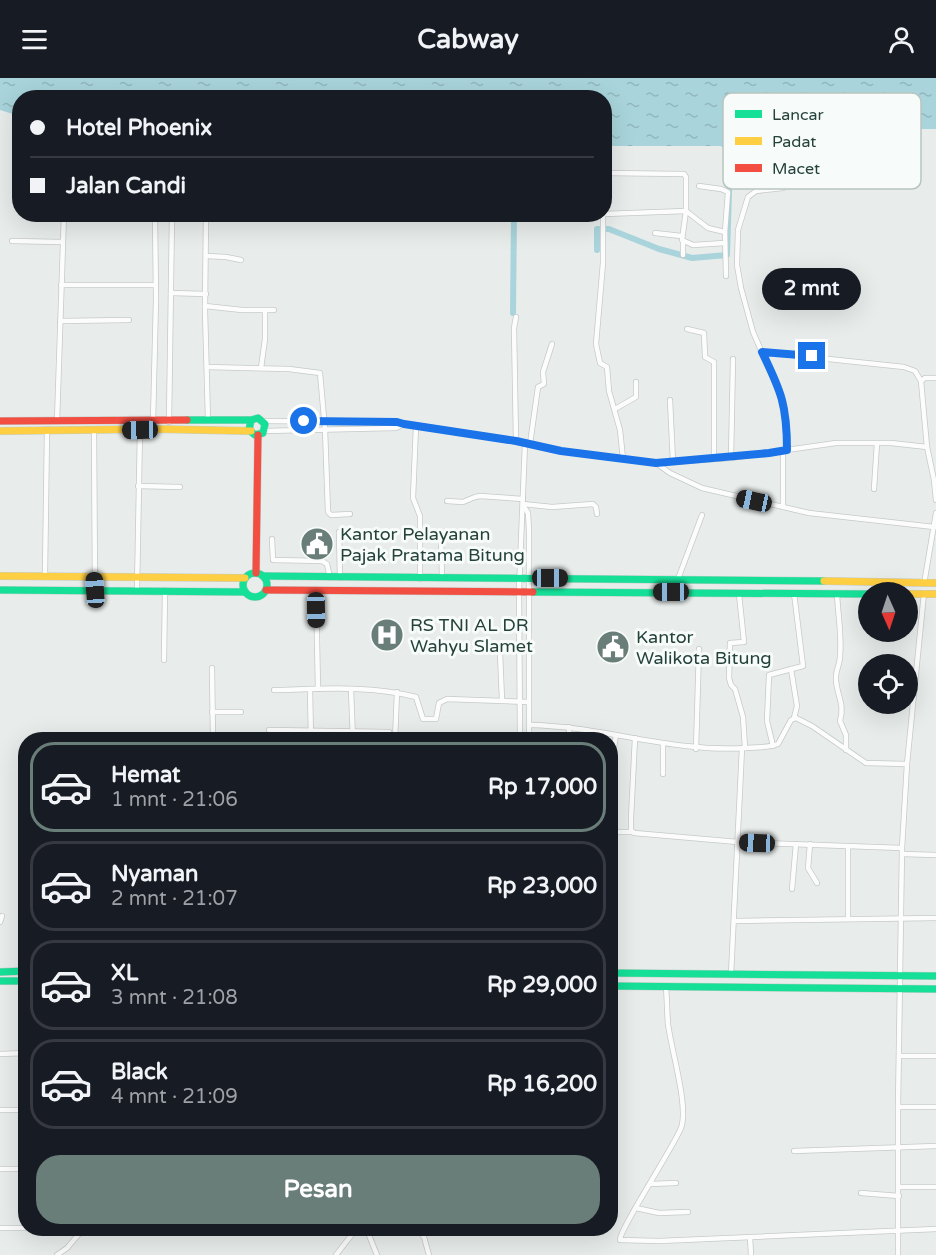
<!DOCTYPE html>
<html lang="id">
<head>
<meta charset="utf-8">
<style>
  :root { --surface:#171b24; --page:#242831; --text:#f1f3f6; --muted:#9ea1a6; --line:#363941; --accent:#697e78 }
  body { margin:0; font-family:"Varela Round",sans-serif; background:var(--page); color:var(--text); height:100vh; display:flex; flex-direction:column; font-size:22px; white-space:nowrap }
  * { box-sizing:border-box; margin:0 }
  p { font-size:20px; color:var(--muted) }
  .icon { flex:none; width:33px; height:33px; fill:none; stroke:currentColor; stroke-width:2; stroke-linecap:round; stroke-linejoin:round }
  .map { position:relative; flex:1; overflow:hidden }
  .drawer { position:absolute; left:18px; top:654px; width:600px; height:504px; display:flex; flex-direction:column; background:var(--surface); border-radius:24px; box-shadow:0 6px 24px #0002 }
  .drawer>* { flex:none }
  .banner { position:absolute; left:12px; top:12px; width:600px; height:132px; border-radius:24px; box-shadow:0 6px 24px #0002; display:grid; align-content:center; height:132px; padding:0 18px; background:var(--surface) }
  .needle { width:39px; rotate:177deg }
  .fabs { position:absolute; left:858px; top:504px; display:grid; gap:12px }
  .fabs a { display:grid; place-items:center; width:60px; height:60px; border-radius:50%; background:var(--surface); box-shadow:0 6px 24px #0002; font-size:30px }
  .end { position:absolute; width:27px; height:27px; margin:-14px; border:8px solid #1a73e8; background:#fff; box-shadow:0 0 0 3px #fff }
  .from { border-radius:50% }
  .bubble { position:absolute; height:42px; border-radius:21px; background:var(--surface); box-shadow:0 6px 24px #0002; font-size:20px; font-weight:700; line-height:42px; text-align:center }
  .car { position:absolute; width:18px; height:36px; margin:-18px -9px; border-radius:8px; box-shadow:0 0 4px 2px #0007; background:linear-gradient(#222 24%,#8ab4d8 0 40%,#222 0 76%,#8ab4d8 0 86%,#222 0) }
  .banner b { display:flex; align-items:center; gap:21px; height:57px; font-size:22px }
  .banner b+b { border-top:2px solid var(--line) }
  .banner i { width:15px; height:15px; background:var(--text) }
  ul { padding:10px 0 0; list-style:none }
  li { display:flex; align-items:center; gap:18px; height:90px; margin:0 12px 9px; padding:0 6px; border:3px solid var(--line); border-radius:24px }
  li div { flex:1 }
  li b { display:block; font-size:22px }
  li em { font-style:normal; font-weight:700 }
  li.current { border-color:var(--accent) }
  li>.icon { width:54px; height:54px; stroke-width:1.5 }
  .cta { display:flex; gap:12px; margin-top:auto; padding:12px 18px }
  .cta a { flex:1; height:69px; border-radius:24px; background:var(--accent); color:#fff; font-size:24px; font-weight:700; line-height:69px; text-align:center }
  header { display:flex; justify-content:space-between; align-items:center; height:78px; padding:0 18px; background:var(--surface); font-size:27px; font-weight:700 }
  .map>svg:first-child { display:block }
  .water { fill:url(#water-ripples) }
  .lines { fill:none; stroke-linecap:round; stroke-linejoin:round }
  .canal { stroke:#a9d4db; stroke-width:6 }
  .street-casing { stroke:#c5cac8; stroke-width:6 }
  .fast-casing { stroke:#c3cbc8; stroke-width:8 }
  .slow-casing { stroke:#c3cbc8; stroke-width:8 }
  .jam-casing { stroke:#c3cbc8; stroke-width:8 }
  .street { stroke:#fcfcfc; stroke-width:4.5 }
  .fast { stroke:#16e098; stroke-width:7 }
  .slow { stroke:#ffcf43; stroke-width:7 }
  .jam { stroke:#f24e42; stroke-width:7 }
  .route { stroke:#1a73e8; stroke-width:8 }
  .labels { text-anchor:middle; stroke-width:6; stroke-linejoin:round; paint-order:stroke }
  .poi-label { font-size:18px; fill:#24423a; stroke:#f7fbf9; text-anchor:start }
  .key { fill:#f7fbf9; stroke:#b8c4c0; stroke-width:1.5 }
  .key-label { font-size:16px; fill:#24423a }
</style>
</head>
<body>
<header><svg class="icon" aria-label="menu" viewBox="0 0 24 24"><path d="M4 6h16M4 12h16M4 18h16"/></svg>Cabway<svg class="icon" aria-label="person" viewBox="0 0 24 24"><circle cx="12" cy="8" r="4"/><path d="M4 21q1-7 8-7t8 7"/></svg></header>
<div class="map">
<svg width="936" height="1177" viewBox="0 0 936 1177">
  <defs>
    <pattern id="water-ripples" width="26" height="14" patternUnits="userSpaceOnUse" patternTransform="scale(1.5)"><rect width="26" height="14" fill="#a9d4db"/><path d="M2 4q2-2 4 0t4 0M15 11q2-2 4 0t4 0" fill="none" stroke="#91b7bd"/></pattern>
  </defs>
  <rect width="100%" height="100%" fill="#e8edeb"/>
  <path class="water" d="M 0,0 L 936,0 L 936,51 L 859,51 L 855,100 L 830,106 L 801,101 L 720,68 L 605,68 L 604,20 L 87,20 L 73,16 L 72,19 L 20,20 L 19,38 L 0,32 Z"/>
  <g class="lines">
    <g class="canal">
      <path d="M 597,172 L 597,151 L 609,151 L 659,171 L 692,180 L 727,177 L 730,84"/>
      <path d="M 513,235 L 514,136"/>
    </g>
    <defs>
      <g id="street">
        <path d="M 604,95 L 684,96 L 686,99 L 686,133 L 682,162 L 693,167 L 725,165"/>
        <path d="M 699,108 L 721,111 L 728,114 L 725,154"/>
        <path d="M 783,110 L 756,113 L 748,119 L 738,152 L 737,187 L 741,210 L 753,254 L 784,325 L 787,372"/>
        <path d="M 206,136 L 205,232 L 208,342"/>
        <path d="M 603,136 L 603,185 L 596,266 L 600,285 L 607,289 L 609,313 L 620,352 L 623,381"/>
        <path d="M 604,136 L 686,133 L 708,150 L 725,154 L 726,198"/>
        <path d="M 655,155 L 681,158"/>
        <path d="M 12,163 L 62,164"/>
        <path d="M 683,163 L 683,177"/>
        <path d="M 206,178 L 226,179 L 241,182"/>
        <path d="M 61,207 L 156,207"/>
        <path d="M 171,215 L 206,216"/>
        <path d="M 205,228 L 242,232 L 274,232"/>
        <path d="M 516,239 L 514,250 L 516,363"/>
        <path d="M 60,243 L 129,242"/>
        <path d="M 687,251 L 704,255 L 705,279 L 714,284 L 714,381"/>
        <path d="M 762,274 L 904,289 L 915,293 L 921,303 L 927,369 L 934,402 L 936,422"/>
        <path d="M 207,289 L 289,291 L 320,295 L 325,351 L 328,434 L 331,437 L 350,436"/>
        <path d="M 261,290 L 265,261 L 265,232"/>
        <path d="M 921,303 L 925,300 L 936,300"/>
        <path d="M 670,322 L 673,384"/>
        <path d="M 615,331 L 636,319 L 636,304"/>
        <path d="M 57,343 L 64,136"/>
        <path d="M 264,343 L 397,344 L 404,346 L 516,363 L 561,373 L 656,385 L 670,395 L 702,410 L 809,435 L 934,449"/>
        <path d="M 153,344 L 156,221 L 155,136"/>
        <path d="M 169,344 L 172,136"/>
        <path d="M 416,348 L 413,420 L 420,438 L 420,501"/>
        <path d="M 94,353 L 95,512"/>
        <path d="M 264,353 L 396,350 L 404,346"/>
        <path d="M 530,366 L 538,309 L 544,306 L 543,294 L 552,266"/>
        <path d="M 731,380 L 733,281"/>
        <path d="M 656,385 L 731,380 L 836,365 L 891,365 L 927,369"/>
        <path d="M 138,408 L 180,409"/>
        <path d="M 874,411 L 877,365"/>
        <path d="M 447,423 L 463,424 L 475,419 L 480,418 L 523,421"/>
        <path d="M 523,426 L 552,429 L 593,426 L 596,429 L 597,436"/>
        <path d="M 523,427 L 528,435 L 529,453 L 529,662"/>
        <path d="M 783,429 L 783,372"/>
        <path d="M 339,454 L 340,500"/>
        <path d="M 441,457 L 442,500"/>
        <path d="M 272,461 L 273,482 L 322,483 L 327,486 L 330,500"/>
        <path d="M 45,498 L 47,351"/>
        <path d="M 678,501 L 702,437"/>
        <path d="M 924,506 L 936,435"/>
        <path d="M 137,512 L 140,352"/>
        <path d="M 316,512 L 318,611"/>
        <path d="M 739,516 L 744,564 L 730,565 L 729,600 L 731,607 L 735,611 L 743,639 L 745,670"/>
        <path d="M 837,516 C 838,537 842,558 840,578 C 840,587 835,593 836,602 C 837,618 845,626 840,643 L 846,657 L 846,672"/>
        <path d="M 164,582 L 165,512"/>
        <path d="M 212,590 L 213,662"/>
        <path d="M 791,591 L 797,628 L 794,640"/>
        <path d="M 310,611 L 311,662"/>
        <path d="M 351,611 L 353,662"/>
        <path d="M 274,612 C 321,611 371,607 416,619 L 423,641 L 436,641 L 439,625 L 447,621 L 529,624"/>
        <path d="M 502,622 L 500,575 L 505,570 L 519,571"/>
        <path d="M 212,634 L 241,634"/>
        <path d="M 529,647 C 603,648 672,675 746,670 C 757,669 768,670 778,666 L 791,642 L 796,640 L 812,648 L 866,685 L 907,686"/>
        <path d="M 569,649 L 569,662"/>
        <path d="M 269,652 L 389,654"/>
        <path d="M 635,660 L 631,740 L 631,752 L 634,755 L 738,764 L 902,770"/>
        <path d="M 395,662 L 397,614"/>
        <path d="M 520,662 L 519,512 L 525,365"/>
        <path d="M 663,665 L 663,696"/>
        <path d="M 773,668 L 767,643 L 769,597 L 803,588 L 794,515"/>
        <path d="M 696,671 L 699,571"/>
        <path d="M 610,695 L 616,657"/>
        <path d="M 610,754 L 633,754"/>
        <path d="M 810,766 L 808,790 L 817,805"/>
        <path d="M 848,768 L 848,840"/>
        <path d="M 902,776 L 936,777"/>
        <path d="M 792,811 L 796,766"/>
        <path d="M 734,843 L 936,840"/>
        <path d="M 0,844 L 2,838"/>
        <path d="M 731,897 L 742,670"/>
        <path d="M 666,909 C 667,921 667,934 668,946 C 671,971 689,1029 681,1050 C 673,1070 619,1152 620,1162 L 659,1163 L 936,1151"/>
        <path d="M 0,976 L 26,975"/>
        <path d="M 900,978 L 936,978"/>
        <path d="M 898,1029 L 936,1029"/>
        <path d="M 0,1032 L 26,1032"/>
        <path d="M 794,1073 L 936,1068"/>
        <path d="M 0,1091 L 26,1091"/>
        <path d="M 650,1106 L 676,1105"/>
        <path d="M 899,1109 L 936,1109"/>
        <path d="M 861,1115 L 899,1118"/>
        <path d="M 636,1130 L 659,1135 L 688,1134"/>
        <path d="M 0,1150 L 26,1150"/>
        <path d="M 366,1150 L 377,1177"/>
        <path d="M 417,1150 L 424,1159 L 429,1177"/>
        <path d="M 750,1159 L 751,1177"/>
        <path d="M 57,1177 L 67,1170 L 84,1150"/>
        <path d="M 336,1177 L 357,1150"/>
        <path d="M 898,1177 L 898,1029 L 902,770 L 907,686 L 924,515"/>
      </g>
      <g id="fast">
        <path d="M 187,342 L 251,342 L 258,340 L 265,346 L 263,355 L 255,357 L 249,352 L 251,342"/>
        <circle cx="255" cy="507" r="12"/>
        <path d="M 263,498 L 824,503"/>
        <path d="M 0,512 L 245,514"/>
        <path d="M 533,514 L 868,516"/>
        <path d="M 0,894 L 26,893"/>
        <path d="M 610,895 L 936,898"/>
        <path d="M 0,903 L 26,903"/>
        <path d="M 610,908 L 936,911"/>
      </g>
      <g id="slow">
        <path d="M 0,353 L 154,351 L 251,353"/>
        <path d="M 0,498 L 245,500"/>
        <path d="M 824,503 L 936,505"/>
        <path d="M 908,516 L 936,516"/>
      </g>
      <g id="jam">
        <path d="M 0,343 L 187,342"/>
        <path d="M 256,495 L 258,357"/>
        <path d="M 266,512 L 533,514"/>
      </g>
    </defs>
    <use href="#street" class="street-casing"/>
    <use href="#fast" class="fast-casing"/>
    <use href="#slow" class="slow-casing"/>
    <use href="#jam" class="jam-casing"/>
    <use href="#street" class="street"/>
    <use href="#fast" class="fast"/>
    <use href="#slow" class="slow"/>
    <use href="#jam" class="jam"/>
  </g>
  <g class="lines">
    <path class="route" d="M 304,343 L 397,344 L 404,346 L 516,363 L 561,373 L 656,385 L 769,375 L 787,372 C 787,327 781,313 762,274 L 812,278"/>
  </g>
  <defs>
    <symbol id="civic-disc" viewBox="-11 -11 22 22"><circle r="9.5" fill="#697e78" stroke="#f7fbf9"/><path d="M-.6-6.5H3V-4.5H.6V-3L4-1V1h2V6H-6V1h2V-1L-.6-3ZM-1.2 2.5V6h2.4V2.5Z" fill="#fff"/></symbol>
    <symbol id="hospital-disc" viewBox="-11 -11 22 22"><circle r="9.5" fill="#697e78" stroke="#f7fbf9"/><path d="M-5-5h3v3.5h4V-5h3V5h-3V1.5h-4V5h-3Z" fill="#fff"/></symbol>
  </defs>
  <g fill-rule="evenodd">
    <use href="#civic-disc" x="298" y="447" width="38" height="38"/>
    <use href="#hospital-disc" x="368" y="538" width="38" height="38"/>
    <use href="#civic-disc" x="594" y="550" width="38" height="38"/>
  </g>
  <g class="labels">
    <g class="poi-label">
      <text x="340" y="462">Kantor Pelayanan<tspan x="340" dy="21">Pajak Pratama Bitung</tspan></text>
      <text x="410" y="553">RS TNI AL DR<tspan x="410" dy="21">Wahyu Slamet</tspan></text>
      <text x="636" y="565">Kantor<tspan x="636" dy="21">Walikota Bitung</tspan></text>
    </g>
  </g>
  <rect x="723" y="15" width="198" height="96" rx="9" class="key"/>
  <rect x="735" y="32" width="27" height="8" fill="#16e098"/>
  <rect x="735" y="59" width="27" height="8" fill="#ffcf43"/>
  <rect x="735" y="86" width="27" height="8" fill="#f24e42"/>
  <g class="key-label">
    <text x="772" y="42">Lancar</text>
    <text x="772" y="69">Padat</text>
    <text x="772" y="96">Macet</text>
  </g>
</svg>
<div class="fabs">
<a><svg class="needle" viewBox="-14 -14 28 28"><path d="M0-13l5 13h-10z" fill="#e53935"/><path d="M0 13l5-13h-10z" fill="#9ea1a6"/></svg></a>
<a><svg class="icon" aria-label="locate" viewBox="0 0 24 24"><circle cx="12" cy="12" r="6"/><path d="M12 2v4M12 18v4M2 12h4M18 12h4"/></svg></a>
</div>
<i class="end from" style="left:304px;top:343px"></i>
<i class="end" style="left:812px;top:278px"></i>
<div class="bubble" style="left:762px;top:190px;width:99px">2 mnt</div>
<i class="car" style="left:140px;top:352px;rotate:269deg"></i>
<i class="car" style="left:754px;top:423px;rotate:282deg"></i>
<i class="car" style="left:550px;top:500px;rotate:90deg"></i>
<i class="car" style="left:95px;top:512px;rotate:356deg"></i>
<i class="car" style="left:671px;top:514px;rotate:270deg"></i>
<i class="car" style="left:316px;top:532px;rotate:179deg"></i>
<i class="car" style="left:757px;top:765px;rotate:272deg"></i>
<div class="banner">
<b><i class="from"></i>Hotel Phoenix</b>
<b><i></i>Jalan Candi</b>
</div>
<section class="drawer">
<ul>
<li class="current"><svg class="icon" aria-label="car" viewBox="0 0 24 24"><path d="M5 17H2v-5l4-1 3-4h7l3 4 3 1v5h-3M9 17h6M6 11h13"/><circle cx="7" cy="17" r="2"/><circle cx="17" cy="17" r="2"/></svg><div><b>Hemat</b><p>1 mnt · 21:06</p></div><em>Rp 17,000</em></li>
<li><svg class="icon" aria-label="car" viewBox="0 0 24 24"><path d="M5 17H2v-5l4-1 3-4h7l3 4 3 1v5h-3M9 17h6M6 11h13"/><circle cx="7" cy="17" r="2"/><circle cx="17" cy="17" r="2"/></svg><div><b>Nyaman</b><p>2 mnt · 21:07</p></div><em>Rp 23,000</em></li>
<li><svg class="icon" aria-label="car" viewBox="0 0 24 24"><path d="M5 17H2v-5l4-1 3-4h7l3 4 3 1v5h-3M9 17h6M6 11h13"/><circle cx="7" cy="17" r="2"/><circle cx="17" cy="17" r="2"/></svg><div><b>XL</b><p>3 mnt · 21:08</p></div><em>Rp 29,000</em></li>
<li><svg class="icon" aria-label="car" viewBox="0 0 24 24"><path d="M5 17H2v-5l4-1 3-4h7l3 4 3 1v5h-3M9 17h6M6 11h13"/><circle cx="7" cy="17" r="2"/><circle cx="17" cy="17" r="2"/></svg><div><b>Black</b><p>4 mnt · 21:09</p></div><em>Rp 16,200</em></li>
</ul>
<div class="cta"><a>Pesan</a></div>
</section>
</div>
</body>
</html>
